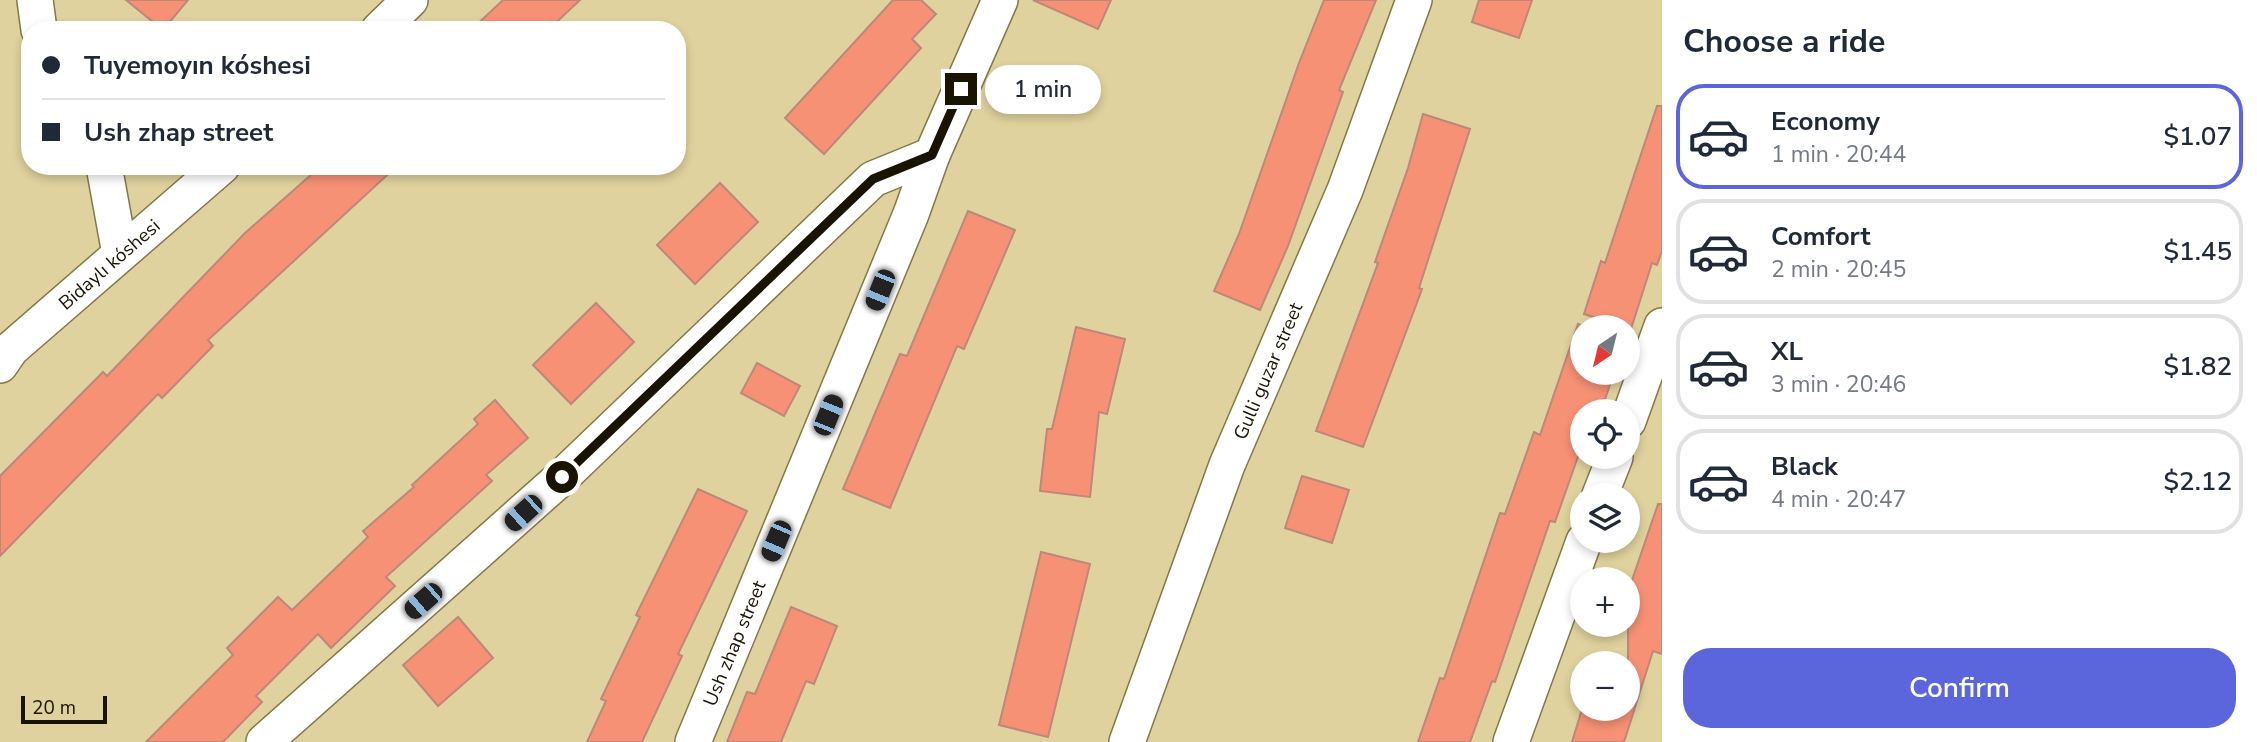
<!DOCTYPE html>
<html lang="en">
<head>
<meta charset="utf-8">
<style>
  :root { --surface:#fff; --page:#f6f6f7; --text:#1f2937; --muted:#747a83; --line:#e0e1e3; --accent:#5b65dc }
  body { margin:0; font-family:"Nunito Sans",sans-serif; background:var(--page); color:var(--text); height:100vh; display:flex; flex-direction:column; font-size:26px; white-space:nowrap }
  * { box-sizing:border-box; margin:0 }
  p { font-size:23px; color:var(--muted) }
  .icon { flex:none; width:38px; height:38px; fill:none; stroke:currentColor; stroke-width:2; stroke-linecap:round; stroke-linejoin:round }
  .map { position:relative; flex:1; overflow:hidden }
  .sheet { display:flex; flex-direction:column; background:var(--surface); width:595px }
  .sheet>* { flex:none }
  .hud { position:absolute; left:21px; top:21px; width:665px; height:154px; border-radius:28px; box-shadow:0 4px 10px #0003; display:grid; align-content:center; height:154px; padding:0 21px; background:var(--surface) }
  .needle { width:46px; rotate:215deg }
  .buttons { position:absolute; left:1570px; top:315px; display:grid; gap:14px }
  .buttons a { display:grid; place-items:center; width:70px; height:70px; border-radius:50%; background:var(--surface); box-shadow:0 4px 10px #0003; font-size:35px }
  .scale { position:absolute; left:21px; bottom:18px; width:86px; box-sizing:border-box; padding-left:7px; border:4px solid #191402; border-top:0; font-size:19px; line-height:24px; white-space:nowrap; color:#191402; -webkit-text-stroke:5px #dfd29e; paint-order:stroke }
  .end { position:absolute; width:32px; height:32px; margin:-16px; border:9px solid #191402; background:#fff; box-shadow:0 0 0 4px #fff }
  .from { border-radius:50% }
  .bubble { position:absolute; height:49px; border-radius:24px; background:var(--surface); box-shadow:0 4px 10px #0003; font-size:23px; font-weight:600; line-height:49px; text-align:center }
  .car { position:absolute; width:21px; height:42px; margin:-21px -10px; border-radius:9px; box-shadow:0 0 5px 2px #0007; background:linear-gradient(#222 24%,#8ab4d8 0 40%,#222 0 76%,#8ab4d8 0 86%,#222 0) }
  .hud b { display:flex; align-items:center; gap:24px; height:66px; font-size:26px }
  .hud b+b { border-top:2px solid var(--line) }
  .hud i { width:18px; height:18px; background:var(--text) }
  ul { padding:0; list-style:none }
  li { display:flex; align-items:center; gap:21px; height:105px; margin:0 14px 10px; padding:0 7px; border:4px solid var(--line); border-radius:28px }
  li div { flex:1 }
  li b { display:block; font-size:26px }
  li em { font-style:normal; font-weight:600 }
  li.current { border-color:var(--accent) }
  li>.icon { width:63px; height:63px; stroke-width:1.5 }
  h2 { padding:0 21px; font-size:32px; line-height:84px }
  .action { display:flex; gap:14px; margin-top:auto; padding:14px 21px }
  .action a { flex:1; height:80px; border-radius:28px; background:var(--accent); color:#fff; font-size:28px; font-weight:600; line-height:80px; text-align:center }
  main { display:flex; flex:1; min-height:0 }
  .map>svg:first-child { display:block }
  .building { fill:#f79176; stroke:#bd887a; stroke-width:2 }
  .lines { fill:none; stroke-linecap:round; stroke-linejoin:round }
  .minor-casing { stroke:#847847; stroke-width:38 }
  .minor { stroke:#fff; stroke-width:35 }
  .route { stroke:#191402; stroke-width:9 }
  .labels { text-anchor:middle; stroke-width:5; stroke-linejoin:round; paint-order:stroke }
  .street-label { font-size:19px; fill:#191402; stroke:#dfd29e }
</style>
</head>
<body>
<main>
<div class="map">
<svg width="1662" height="742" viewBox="0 0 1662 742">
  <rect width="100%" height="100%" fill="#dfd29e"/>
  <g class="building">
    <path d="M 126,0 L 188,0 L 163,30 Z"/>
    <path d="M 503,0 L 580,0 L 548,30 L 471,30 Z"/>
    <path d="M 893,0 L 921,0 L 936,14 L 912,39 L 921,48 L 824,154 L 785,118 Z"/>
    <path d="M 1033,0 L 1111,0 L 1098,29 Z"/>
    <path d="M 1324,0 L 1376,0 L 1339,90 L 1343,92 L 1288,246 L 1260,310 L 1214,291 L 1239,234 L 1299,63 Z"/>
    <path d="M 1479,0 L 1532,0 L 1519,38 L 1472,22 Z"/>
    <path d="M 1657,106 L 1662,106 L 1662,251 L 1657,265 L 1652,263 L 1631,329 L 1584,314 L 1601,261 L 1605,263 Z"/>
    <path d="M 1423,114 L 1470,129 L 1419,288 L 1422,289 L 1363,447 L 1316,431 L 1378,263 L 1375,262 L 1408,168 Z"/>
    <path d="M 321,166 L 397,166 L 208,340 L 213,346 L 162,398 L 158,394 L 0,556 L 0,476 L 103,372 L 107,376 L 245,233 Z"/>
    <path d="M 720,183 L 758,222 L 695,284 L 657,245 Z"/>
    <path d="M 968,211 L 1015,230 L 964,349 L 957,346 L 890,508 L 843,489 L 900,354 L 907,356 Z"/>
    <path d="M 596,303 L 634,342 L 571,404 L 533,365 Z"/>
    <path d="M 1578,324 L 1582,325 L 1582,373 L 1614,373 L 1601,411 L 1582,411 L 1582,445 L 1555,522 L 1550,521 L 1495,682 L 1492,681 L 1470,742 L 1418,742 L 1440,678 L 1444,679 L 1500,513 L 1505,514 L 1534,432 L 1540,435 Z"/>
    <path d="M 1076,327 L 1125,339 L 1107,414 L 1099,412 L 1090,497 L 1040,491 L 1047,429 L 1052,429 Z"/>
    <path d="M 757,363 L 800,386 L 784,416 L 741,393 Z"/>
    <path d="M 495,400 L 528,438 L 486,475 L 492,481 L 386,577 L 395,586 L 331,648 L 318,634 L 256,696 L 262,702 L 223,742 L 146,742 L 233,655 L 227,648 L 278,597 L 292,610 L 368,537 L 363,531 L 414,487 L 412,485 L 478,424 L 474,419 Z"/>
    <path d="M 1302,476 L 1349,490 L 1332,543 L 1285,528 Z"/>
    <path d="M 698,489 L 747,511 L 678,654 L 682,656 L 642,742 L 587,742 L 606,701 L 601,699 L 640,617 L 636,615 Z"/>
    <path d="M 1658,504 L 1662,504 L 1662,654 L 1653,651 L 1624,742 L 1572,742 L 1582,709 L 1628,709 L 1628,592 Z"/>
    <path d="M 1041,552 L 1090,564 L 1048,737 L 999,725 Z"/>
    <path d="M 791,607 L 837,626 L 814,684 L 806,681 L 781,742 L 727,742 L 747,692 L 755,694 Z"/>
    <path d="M 458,617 L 493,658 L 438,706 L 403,665 Z"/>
  </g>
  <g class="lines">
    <defs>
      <g id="minor">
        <path d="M 35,0 L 39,30"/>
        <path d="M 379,30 L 410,0"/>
        <path d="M 104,166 L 120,254"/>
        <path id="s1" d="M 0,365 L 11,349 L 222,166"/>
        <path d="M 1628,421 L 1662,326"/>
        <path d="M 1600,495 L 1615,457"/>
        <path d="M 264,742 L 562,477 L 873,179 L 932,155"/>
        <path id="s2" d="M 693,742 L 911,214 L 932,155 L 1000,0"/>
        <path id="s3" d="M 1127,742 L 1227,465 L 1345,190 L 1414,0"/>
        <path d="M 1511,742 L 1584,541"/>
      </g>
    </defs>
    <use href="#minor" class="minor-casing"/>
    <use href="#minor" class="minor"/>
  </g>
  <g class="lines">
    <path class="route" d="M 562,477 L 873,179 L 932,155 L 961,89"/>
  </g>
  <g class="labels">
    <g class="street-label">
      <text dy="7" stroke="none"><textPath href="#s1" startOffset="149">Bidaylı kóshesi</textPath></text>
      <text dy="7" stroke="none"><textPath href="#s3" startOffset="397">Gulli guzar street</textPath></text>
      <text dy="7" stroke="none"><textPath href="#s2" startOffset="107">Ush zhap street</textPath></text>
    </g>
  </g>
</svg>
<div class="buttons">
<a><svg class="needle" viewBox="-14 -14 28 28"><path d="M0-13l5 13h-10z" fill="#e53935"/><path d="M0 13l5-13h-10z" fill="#747a83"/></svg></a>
<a><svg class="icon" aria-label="locate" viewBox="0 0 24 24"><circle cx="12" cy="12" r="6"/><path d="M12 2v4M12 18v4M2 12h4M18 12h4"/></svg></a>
<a><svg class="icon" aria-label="layers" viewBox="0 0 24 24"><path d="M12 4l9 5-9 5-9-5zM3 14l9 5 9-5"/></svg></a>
<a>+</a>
<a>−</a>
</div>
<div class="scale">20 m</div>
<i class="end from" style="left:562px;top:477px"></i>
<i class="end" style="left:961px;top:89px"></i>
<div class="bubble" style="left:985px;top:65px;width:116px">1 min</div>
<i class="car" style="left:880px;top:290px;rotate:202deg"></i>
<i class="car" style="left:828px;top:415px;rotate:22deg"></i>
<i class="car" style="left:523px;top:513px;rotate:228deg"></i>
<i class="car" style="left:776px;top:541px;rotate:203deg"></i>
<i class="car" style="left:423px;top:601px;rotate:229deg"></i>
<div class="hud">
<b><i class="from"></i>Tuyemoyın kóshesi</b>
<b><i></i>Ush zhap street</b>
</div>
</div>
<section class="sheet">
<h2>Choose a ride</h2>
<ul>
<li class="current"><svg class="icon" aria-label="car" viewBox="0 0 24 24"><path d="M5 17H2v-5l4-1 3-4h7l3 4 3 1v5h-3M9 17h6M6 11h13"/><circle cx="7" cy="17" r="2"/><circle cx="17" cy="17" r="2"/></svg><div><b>Economy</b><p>1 min · 20:44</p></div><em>$1.07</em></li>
<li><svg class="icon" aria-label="car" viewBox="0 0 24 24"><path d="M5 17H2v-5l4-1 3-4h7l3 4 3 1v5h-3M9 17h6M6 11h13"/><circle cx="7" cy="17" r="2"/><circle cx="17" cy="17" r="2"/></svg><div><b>Comfort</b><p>2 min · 20:45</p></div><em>$1.45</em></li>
<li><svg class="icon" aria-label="car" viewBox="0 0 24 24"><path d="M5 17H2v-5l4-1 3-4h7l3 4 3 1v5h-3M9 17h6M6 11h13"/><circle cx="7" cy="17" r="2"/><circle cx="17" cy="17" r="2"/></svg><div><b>XL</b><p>3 min · 20:46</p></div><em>$1.82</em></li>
<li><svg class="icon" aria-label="car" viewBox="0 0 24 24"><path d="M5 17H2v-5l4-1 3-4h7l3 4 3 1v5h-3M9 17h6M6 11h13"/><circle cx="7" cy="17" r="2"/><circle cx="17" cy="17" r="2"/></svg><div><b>Black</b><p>4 min · 20:47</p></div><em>$2.12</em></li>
</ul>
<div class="action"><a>Confirm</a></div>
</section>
</main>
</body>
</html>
